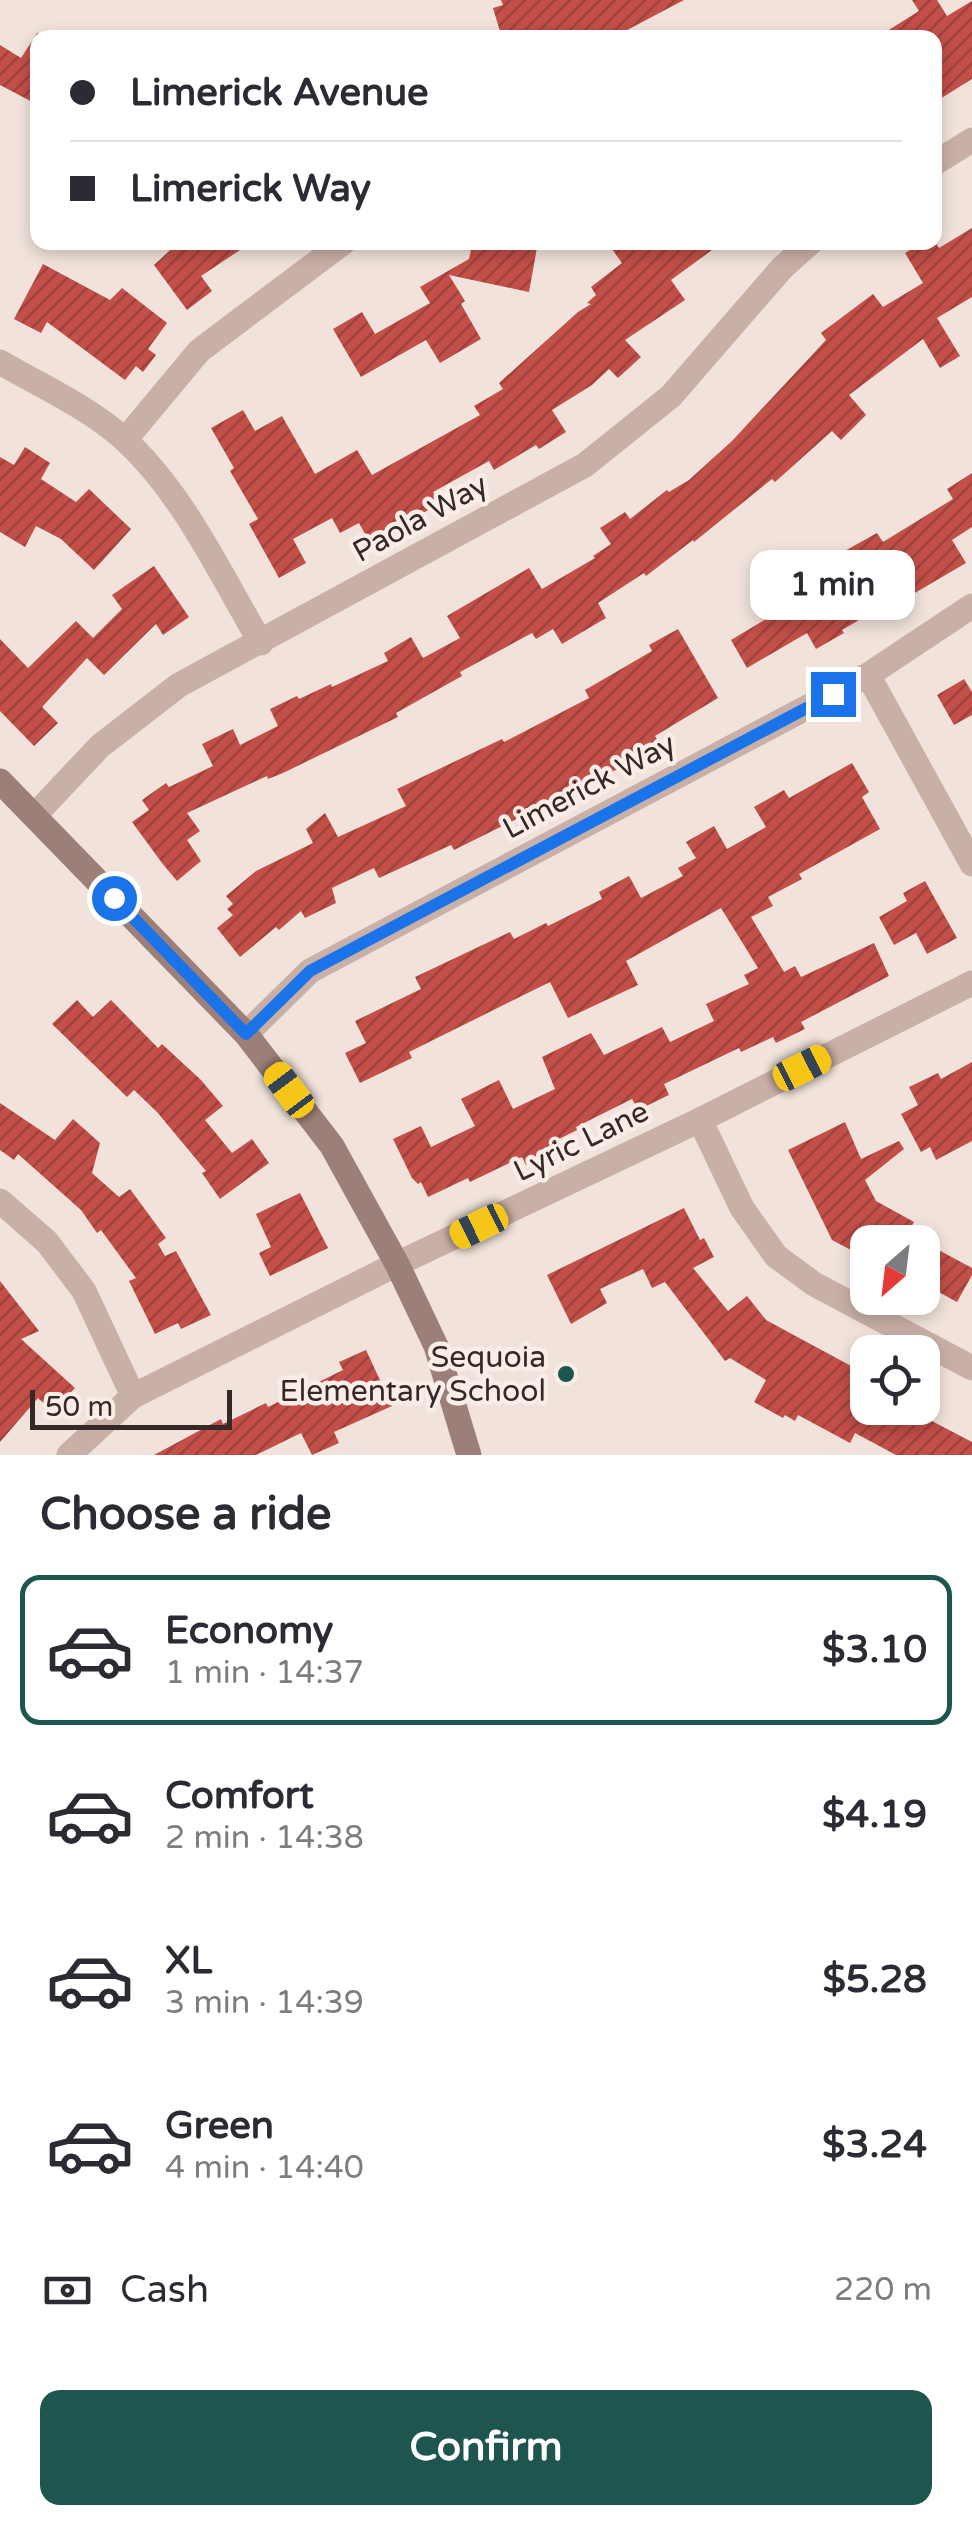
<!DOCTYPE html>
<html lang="en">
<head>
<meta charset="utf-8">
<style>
  :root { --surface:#fff; --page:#f2f2f3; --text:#2b2b33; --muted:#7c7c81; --line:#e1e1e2; --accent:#1f554f }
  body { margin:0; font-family:"Varela Round",sans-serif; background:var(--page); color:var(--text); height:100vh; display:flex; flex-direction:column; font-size:38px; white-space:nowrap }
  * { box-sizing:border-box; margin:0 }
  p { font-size:32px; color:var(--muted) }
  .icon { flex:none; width:55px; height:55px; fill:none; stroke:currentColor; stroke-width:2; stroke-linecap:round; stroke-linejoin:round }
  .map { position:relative; height:1455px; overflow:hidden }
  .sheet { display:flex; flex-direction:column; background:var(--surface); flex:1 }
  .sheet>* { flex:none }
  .guide { position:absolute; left:30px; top:30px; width:912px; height:220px; border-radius:20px; box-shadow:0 5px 15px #0003; display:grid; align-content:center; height:220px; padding:0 40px; background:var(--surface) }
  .needle { width:65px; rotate:208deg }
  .buttons { position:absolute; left:850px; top:1225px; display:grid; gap:20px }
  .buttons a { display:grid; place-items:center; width:90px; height:90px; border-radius:20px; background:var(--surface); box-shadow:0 5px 15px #0003; font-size:50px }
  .scale { position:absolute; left:30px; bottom:25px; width:202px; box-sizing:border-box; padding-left:10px; border:5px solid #352928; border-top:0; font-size:28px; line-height:35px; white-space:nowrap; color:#352928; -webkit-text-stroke:8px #f9ede7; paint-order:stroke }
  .end { position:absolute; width:45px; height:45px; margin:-22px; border:12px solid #1a73e8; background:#fff; box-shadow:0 0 0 5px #fff }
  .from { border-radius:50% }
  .bubble { position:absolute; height:70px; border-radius:20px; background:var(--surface); box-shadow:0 5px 15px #0003; font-size:32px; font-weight:700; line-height:70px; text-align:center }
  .car { position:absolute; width:30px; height:60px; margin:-30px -15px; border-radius:12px; box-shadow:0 0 8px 2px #0007; background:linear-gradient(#f5c518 24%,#345 0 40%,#f5c518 0 76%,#345 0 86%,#f5c518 0) }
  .guide b { display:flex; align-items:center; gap:35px; height:95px; font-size:38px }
  .guide b+b { border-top:2px solid var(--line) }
  .guide i { width:25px; height:25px; background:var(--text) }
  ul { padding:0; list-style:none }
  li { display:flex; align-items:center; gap:30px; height:150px; margin:0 20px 15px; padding:0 20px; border:5px solid transparent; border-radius:20px }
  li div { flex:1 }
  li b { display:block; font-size:38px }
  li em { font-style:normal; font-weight:700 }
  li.on { border-color:var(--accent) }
  li>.icon { width:90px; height:90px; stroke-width:1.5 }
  h2 { padding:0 40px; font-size:45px; line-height:120px }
  .pay { display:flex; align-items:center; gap:25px; height:110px; padding:0 40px; font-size:38px }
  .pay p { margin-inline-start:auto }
  .primary-button { display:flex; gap:20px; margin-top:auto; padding:20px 40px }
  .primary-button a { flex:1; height:115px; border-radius:20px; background:var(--accent); color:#fff; font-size:40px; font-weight:700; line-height:115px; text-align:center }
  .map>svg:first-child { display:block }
  .building { fill:url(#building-hatch) }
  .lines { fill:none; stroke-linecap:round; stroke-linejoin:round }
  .street { stroke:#c9b0a7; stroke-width:25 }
  .secondary { stroke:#9c7f79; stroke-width:25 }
  .route { stroke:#1a73e8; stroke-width:12 }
  .poi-dot { fill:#1f554f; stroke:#f9ede7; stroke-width:4 }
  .labels { text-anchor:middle; stroke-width:9; stroke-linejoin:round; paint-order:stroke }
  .street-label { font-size:30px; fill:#352928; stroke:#f9ede7 }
  .poi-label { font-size:30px; fill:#352928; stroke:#f9ede7; text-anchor:end }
</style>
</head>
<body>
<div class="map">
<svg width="972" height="1455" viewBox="0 0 972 1455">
  <defs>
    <pattern id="building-hatch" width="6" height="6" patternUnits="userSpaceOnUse" patternTransform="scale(2.5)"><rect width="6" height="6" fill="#c24f48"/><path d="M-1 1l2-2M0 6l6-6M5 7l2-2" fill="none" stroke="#9e423c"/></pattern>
  </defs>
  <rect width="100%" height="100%" fill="#f1e3db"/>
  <g class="building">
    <path d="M 501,0 L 684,0 L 612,38 L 502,38 L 493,8 L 503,5 Z"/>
    <path d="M 912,0 L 937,0 L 947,16 L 972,1 L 972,79 L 935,102 L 935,38 L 876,38 L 919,11 Z"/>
    <path d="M 38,32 L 38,105 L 0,85 L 0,45 L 21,58 Z"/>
    <path d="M 972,228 L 972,297 L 937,318 L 960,356 L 940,368 L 923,339 L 849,395 L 866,415 L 841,440 L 832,431 L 775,482 L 772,479 L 694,542 L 693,540 L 646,576 L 644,573 L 598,603 L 606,618 L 562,644 L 553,629 L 536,639 L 532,633 L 460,672 L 462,676 L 396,713 L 398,717 L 283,773 L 268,779 L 267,776 L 187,813 L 200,831 L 187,840 L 201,861 L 177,881 L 162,863 L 132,822 L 149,810 L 142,800 L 166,783 L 169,787 L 213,766 L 202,744 L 233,729 L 240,745 L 278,726 L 270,709 L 297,696 L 299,699 L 331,684 L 332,687 L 388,661 L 384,653 L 411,637 L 423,658 L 460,638 L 447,616 L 529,568 L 542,589 L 595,558 L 593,556 L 611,544 L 600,528 L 625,512 L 630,519 L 667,490 L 669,492 L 689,480 L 732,441 L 826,340 L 821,333 L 873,294 L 883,307 L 923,283 L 905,253 L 923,242 L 935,242 L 939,248 Z"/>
    <path d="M 179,242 L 252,242 L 201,276 L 212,291 L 187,310 L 154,265 Z"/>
    <path d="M 498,242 L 538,242 L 529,292 L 449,275 L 465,301 L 461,304 L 481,339 L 440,363 L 426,340 L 361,377 L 333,329 L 362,312 L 375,334 L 430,303 L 420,287 L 469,259 L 472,245 L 496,250 Z"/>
    <path d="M 607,242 L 723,242 L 671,280 L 685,300 L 625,340 L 641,357 L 618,378 L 609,369 L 592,385 L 552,410 L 566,432 L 539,449 L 536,445 L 494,470 L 489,461 L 433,492 L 440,504 L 369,541 L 359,523 L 340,533 L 332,518 L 293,539 L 306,563 L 279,578 L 249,524 L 258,519 L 230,471 L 234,468 L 211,428 L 243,410 L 255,431 L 282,416 L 315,474 L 357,450 L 372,475 L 480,415 L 474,406 L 503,389 L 499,383 L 578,312 L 591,304 L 587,303 L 596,295 L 591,287 L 622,263 Z"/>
    <path d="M 43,264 L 110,300 L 122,288 L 167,323 L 148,349 L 156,355 L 143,372 L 136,366 L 125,380 L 47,322 L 41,333 L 14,319 Z"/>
    <path d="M 25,447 L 50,463 L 41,479 L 76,502 L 89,489 L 131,529 L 94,570 L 61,539 L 36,526 L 25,547 L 0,532 L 0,457 L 14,465 Z"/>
    <path d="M 972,473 L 972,527 L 952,540 L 966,563 L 896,604 L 893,600 L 842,630 L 844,633 L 816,649 L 807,633 L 747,668 L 731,640 L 771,616 L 767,609 L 786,599 L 780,587 L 877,533 L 883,542 L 953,499 L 947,489 Z"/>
    <path d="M 154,566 L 189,617 L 163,635 L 156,624 L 104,675 L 87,658 L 42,707 L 58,723 L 34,746 L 0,711 L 0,639 L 28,668 L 76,621 L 93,638 L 122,609 L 112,595 Z"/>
    <path d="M 678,629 L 718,698 L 655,736 L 662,747 L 454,850 L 451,845 L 379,878 L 374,868 L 332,888 L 336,903 L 305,918 L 301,911 L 279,930 L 276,927 L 240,957 L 217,928 L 233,915 L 227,909 L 233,904 L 226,896 L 256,871 L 313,843 L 306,829 L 325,813 L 338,837 L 406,806 L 397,789 L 502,739 L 504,742 L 589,698 L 585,690 L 652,651 L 649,645 Z"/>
    <path d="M 964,679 L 972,692 L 972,715 L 954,725 L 937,695 Z"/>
    <path d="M 852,763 L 869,792 L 862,797 L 880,829 L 799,874 L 802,879 L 768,897 L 773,906 L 751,917 L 784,972 L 795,966 L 801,977 L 874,943 L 889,976 L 801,1022 L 805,1029 L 776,1043 L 773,1037 L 741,1052 L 739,1048 L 664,1084 L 669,1095 L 638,1110 L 632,1099 L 576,1127 L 577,1130 L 553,1142 L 557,1150 L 526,1165 L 522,1157 L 470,1182 L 468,1178 L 428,1197 L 421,1182 L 418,1184 L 412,1178 L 393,1139 L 421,1126 L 431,1147 L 475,1126 L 461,1099 L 499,1080 L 513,1109 L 555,1089 L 542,1057 L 591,1033 L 604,1055 L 662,1027 L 670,1042 L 714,1021 L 706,1004 L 749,984 L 744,975 L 758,968 L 721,908 L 626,961 L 638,985 L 568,1018 L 550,982 L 409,1052 L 412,1058 L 360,1083 L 345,1053 L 366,1043 L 355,1021 L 421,989 L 415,977 L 510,932 L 514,939 L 546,923 L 548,926 L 602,899 L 599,892 L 629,876 L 641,898 L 683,876 L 678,868 L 696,858 L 686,842 L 714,826 L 727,849 L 766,827 L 754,807 L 784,790 L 789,798 Z"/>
    <path d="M 925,881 L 957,938 L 927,954 L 916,933 L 894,945 L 879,917 L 907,901 L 903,893 Z"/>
    <path d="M 77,1000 L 93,1017 L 111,1000 L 158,1048 L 162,1044 L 201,1080 L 223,1106 L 205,1120 L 232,1153 L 252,1139 L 269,1163 L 220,1199 L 202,1173 L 206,1171 L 157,1112 L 134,1090 L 127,1097 L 52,1024 Z"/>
    <path d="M 972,1062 L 972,1141 L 936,1160 L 930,1147 L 921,1152 L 901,1114 L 918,1105 L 909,1087 L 938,1073 L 941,1079 Z"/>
    <path d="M 0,1103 L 55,1140 L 73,1119 L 100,1143 L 92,1173 L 119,1197 L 130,1189 L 166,1238 L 158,1244 L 165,1256 L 176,1251 L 211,1315 L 181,1329 L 178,1323 L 155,1334 L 129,1281 L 136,1278 L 101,1230 L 97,1233 L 81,1210 L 18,1154 L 14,1160 L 0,1150 Z"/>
    <path d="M 845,1122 L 861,1159 L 899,1141 L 904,1149 L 865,1180 L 876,1201 L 914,1222 L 903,1242 L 868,1242 L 866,1258 L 832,1240 L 788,1150 Z"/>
    <path d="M 300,1193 L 328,1248 L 270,1276 L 259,1253 L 271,1247 L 256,1214 Z"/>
    <path d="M 684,1208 L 700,1240 L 704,1238 L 714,1257 L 693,1268 L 728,1311 L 747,1296 L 766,1320 L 866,1374 L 854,1396 L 868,1402 L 868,1408 L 907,1408 L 972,1442 L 972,1455 L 896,1455 L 855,1433 L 850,1443 L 798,1415 L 795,1421 L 785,1415 L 783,1418 L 754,1402 L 766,1380 L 730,1358 L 725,1361 L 665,1282 L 652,1288 L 643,1269 L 600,1289 L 607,1303 L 571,1324 L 547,1275 Z"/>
    <path d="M 922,1241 L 972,1268 L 972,1275 L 957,1302 L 922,1283 Z"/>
    <path d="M 0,1281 L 39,1331 L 21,1339 L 75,1388 L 53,1412 L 38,1398 L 0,1442 Z"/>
    <path d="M 366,1350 L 392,1406 L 334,1432 L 339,1443 L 312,1455 L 301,1433 L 256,1455 L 154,1455 L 221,1419 L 223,1424 L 266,1403 L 268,1407 L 343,1370 L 339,1362 Z"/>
  </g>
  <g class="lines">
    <g class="street">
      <path d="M 935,163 L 972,140"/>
      <path d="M 0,362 C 41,386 88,407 124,439 C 184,494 220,574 261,643"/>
      <path d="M 125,440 L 199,351 L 344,242"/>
      <path d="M 868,675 L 972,864"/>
      <path d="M 34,816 L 100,746 L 179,685 L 585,465 L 671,396 L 782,268 L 811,242"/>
      <path d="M 246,1034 L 310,971 L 868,675 L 972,606"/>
      <path d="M 700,1120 L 742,1208 L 776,1256 L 814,1284 L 972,1368"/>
      <path d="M 0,1201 L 47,1242 L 84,1291 L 133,1396"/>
      <path d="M 69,1455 L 133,1396 L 397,1264 L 700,1120 L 972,983"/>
    </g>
    <path class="secondary" d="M 0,781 L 246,1034 L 332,1146 L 397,1264 L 436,1346 L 469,1455"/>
  </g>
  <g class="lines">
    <path class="route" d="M 114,898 L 246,1034 L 310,971 L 833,694"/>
  </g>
  <circle class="poi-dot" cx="566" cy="1374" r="10"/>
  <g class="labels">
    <g class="street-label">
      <text transform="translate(420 518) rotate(-29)" y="10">Paola Way</text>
      <text transform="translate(589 786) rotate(-28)" y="10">Limerick Way</text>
      <text transform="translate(581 1141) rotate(-26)" y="10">Lyric Lane</text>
    </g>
    <g class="poi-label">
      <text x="546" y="1367">Sequoia<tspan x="546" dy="34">Elementary School</tspan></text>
    </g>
  </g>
</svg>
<div class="buttons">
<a><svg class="needle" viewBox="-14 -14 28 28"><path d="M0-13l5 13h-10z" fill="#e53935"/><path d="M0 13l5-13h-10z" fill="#7c7c81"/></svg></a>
<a><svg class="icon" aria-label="locate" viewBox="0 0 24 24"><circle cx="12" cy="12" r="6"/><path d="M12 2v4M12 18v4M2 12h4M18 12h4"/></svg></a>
</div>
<div class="scale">50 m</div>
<i class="end from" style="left:114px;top:898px"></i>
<i class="end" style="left:833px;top:694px"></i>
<div class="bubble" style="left:750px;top:550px;width:165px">1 min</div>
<i class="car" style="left:802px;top:1068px;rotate:63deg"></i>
<i class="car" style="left:289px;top:1090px;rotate:323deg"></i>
<i class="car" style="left:479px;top:1226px;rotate:244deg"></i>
<div class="guide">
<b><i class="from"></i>Limerick Avenue</b>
<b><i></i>Limerick Way</b>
</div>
</div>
<section class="sheet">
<h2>Choose a ride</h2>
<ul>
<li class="on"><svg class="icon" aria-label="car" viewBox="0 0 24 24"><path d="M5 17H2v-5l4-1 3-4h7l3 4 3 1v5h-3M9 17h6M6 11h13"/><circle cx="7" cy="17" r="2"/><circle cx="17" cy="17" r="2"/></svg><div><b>Economy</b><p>1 min · 14:37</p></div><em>$3.10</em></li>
<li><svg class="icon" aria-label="car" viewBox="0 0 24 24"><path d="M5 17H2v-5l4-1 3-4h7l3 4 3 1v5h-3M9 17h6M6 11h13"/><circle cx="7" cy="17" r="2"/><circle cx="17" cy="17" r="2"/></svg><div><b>Comfort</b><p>2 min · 14:38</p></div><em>$4.19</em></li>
<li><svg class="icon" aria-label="car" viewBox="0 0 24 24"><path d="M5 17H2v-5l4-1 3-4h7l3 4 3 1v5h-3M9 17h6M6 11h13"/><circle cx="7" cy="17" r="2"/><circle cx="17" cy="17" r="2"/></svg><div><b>XL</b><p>3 min · 14:39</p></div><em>$5.28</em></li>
<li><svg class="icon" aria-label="car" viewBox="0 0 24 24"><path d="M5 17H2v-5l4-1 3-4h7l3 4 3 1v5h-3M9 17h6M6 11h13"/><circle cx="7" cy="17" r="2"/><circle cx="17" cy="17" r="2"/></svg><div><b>Green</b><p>4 min · 14:40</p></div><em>$3.24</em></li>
</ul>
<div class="pay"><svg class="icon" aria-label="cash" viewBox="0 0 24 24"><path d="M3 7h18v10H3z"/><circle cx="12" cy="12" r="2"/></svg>Cash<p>220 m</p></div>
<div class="primary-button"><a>Confirm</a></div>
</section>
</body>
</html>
